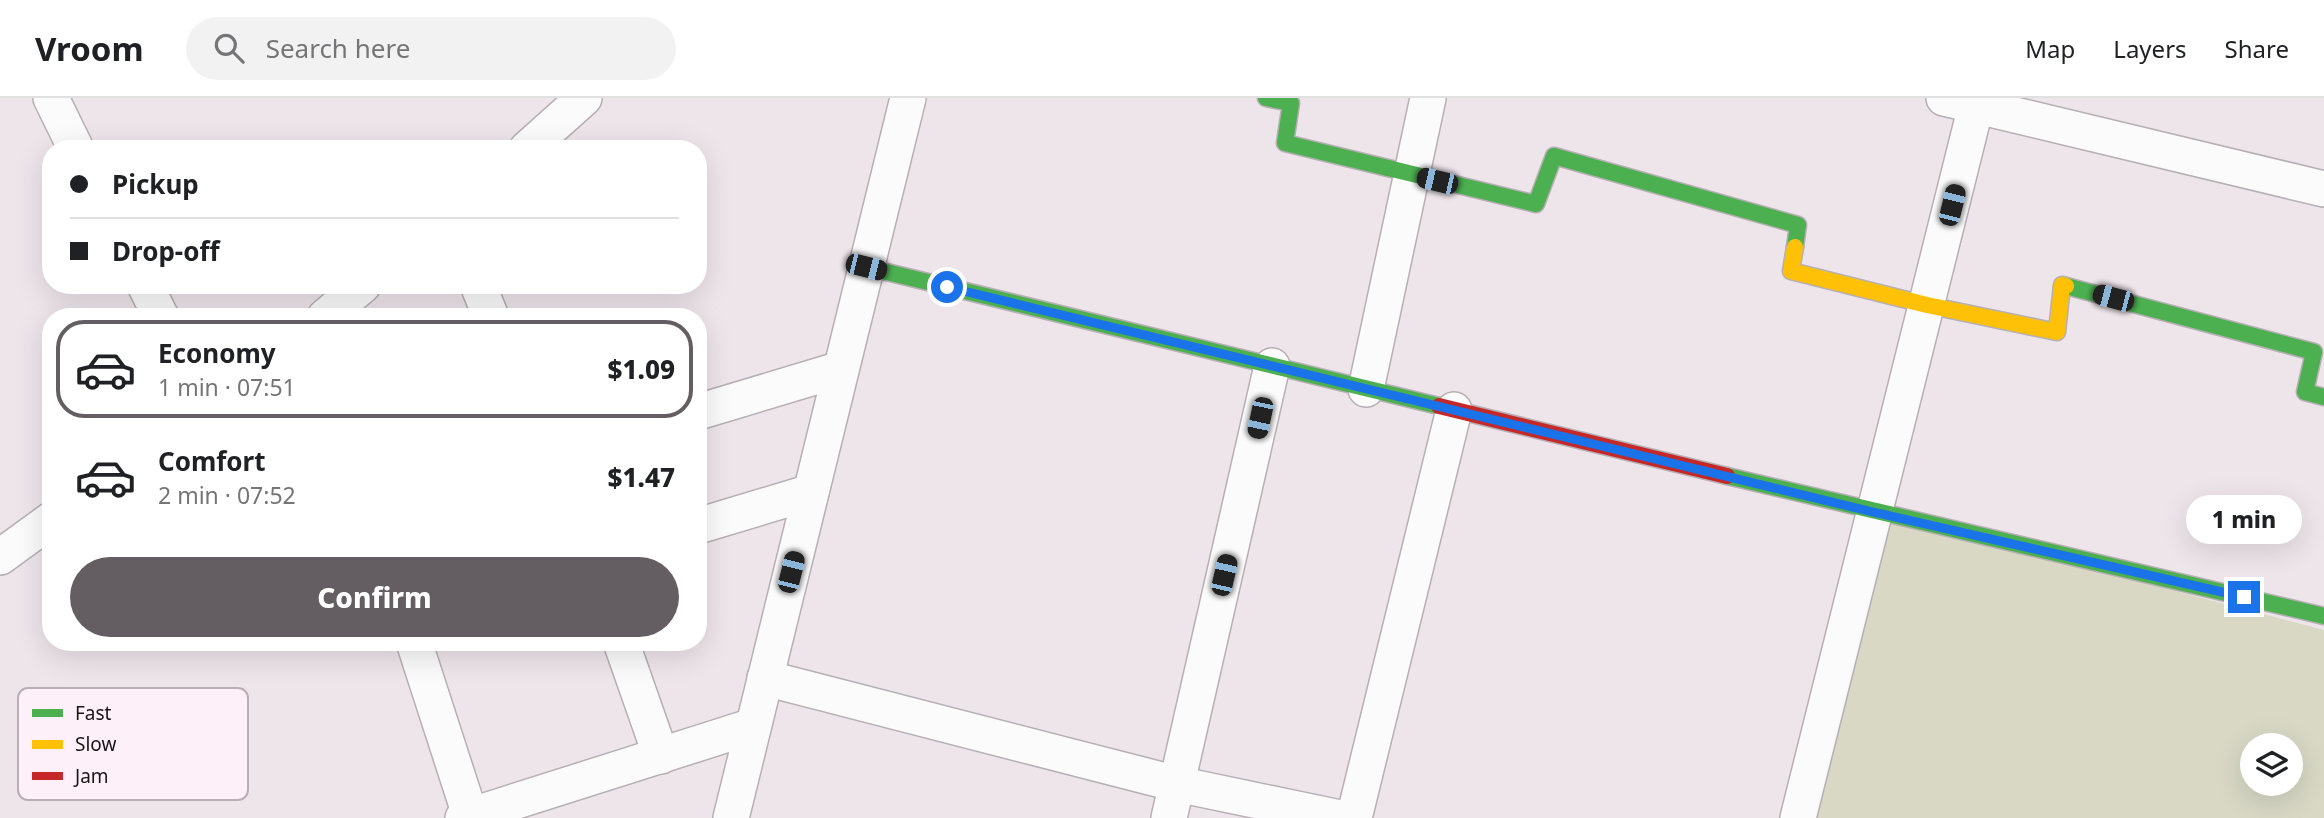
<!DOCTYPE html>
<html lang="en">
<head>
<meta charset="utf-8">
<style>
  :root { --surface:#fff; --page:#f2f2f2; --text:#202124; --muted:#757577; --line:#e0e0e0; --accent:#645d61 }
  body { margin:0; font-family:"Noto Sans",sans-serif; background:var(--page); color:var(--text); height:100vh; display:flex; flex-direction:column; font-size:26px; white-space:nowrap }
  * { box-sizing:border-box; margin:0 }
  p { font-size:23px; color:var(--muted) }
  .icon { flex:none; width:38px; height:38px; fill:none; stroke:currentColor; stroke-width:2; stroke-linecap:round; stroke-linejoin:round }
  .map { position:relative; flex:1; overflow:hidden }
  .side { position:absolute; left:42px; top:210px; width:665px; height:343px; display:flex; flex-direction:column; background:var(--surface); border-radius:28px; box-shadow:0 7px 28px #0002 }
  .side>* { flex:none }
  .top-card { position:absolute; left:42px; top:42px; width:665px; height:154px; border-radius:28px; box-shadow:0 7px 28px #0002; display:grid; align-content:center; height:154px; padding:0 28px; background:var(--surface) }
  .tools { position:absolute; left:2240px; top:635px; display:grid; gap:14px }
  .tools a { display:grid; place-items:center; width:63px; height:63px; border-radius:50%; background:var(--surface); box-shadow:0 7px 28px #0002; font-size:35px }
  .end { position:absolute; width:32px; height:32px; margin:-16px; border:9px solid #1a73e8; background:#fff; box-shadow:0 0 0 4px #fff }
  .from { border-radius:50% }
  .bubble { position:absolute; height:49px; border-radius:24px; background:var(--surface); box-shadow:0 7px 28px #0002; font-size:23px; font-weight:800; line-height:49px; text-align:center }
  .car { position:absolute; width:21px; height:42px; margin:-21px -10px; border-radius:9px; box-shadow:0 0 5px 2px #0007; background:linear-gradient(#222 24%,#8ab4d8 0 40%,#222 0 76%,#8ab4d8 0 86%,#222 0) }
  .top-card b { display:flex; align-items:center; gap:24px; height:66px; font-size:26px }
  .top-card b+b { border-top:2px solid var(--line) }
  .top-card i { width:18px; height:18px; background:var(--text) }
  ul { padding:12px 0 0; list-style:none }
  li { display:flex; align-items:center; gap:21px; height:98px; margin:0 14px 10px; padding:0 14px; border:4px solid transparent; border-radius:28px }
  li div { flex:1 }
  li b { display:block; font-size:26px }
  li em { font-style:normal; font-weight:800 }
  li.selected { border-color:var(--accent) }
  li>.icon { width:63px; height:63px; stroke-width:1.5 }
  .primary-button { display:flex; gap:14px; margin-top:auto; padding:14px 28px }
  .primary-button a { flex:1; height:80px; border-radius:42px; background:var(--accent); color:#fff; font-size:28px; font-weight:800; line-height:80px; text-align:center }
  header { display:flex; align-items:center; gap:42px; box-sizing:border-box; height:98px; padding:0 35px; background:var(--surface); border-bottom:2px solid var(--line) }
  header strong { font-size:33px }
  nav { display:flex; gap:38px; margin-inline-start:auto; font-size:24px }
  .search { width:490px; height:63px; background:var(--page); display:flex; align-items:center; gap:18px; box-sizing:border-box; padding:0 24px; border-radius:38px; color:var(--muted); font-size:26px }
  .map>svg:first-child { display:block }
  .green { fill:#d8d8c5; fill-rule:evenodd }
  .lines { fill:none; stroke-linecap:round; stroke-linejoin:round }
  .street-casing { stroke:#b6afb3; stroke-width:38 }
  .fast-casing { stroke:#b6afb3; stroke-width:19 }
  .slow-casing { stroke:#b6afb3; stroke-width:19 }
  .jam-casing { stroke:#b6afb3; stroke-width:19 }
  .street { stroke:#fcfbfc; stroke-width:35 }
  .fast { stroke:#4caf50; stroke-width:16 }
  .slow { stroke:#ffc107; stroke-width:16 }
  .jam { stroke:#c62828; stroke-width:16 }
  .route { stroke:#1a73e8; stroke-width:9 }
  .key { fill:#fef0f8; stroke:#b9aeb4; stroke-width:2 }
  .key-label { font-size:19px; fill:#191417 }
</style>
</head>
<body>
<header>
<strong>Vroom</strong>
<div class="search"><svg class="icon" aria-label="search" viewBox="0 0 24 24"><circle cx="10" cy="10" r="6"/><path d="M15 15l6 6"/></svg>Search here</div>
<nav><a>Map</a><a>Layers</a><a>Share</a></nav>
</header>
<div class="map">
<svg width="2324" height="720" viewBox="0 0 2324 720">
  <rect width="100%" height="100%" fill="#eee5ea"/>
  <path class="green" d="M 1873,414 L 2324,532 L 2324,720 L 1798,720 ZM 2252,648 L 2291,648 L 2291,686 L 2252,686 Z"/>
  <g class="lines">
    <defs>
      <g id="street">
        <path d="M 51,0 L 76,51"/>
        <path d="M 1944,0 L 2324,91"/>
        <path d="M 527,51 L 584,0"/>
        <path d="M 145,187 L 161,219"/>
        <path d="M 478,187 L 491,219"/>
        <path d="M 325,219 L 363,187"/>
        <path d="M 1366,291 L 1428,0"/>
        <path d="M 698,314 L 841,271"/>
        <path d="M 698,428 L 811,394"/>
        <path d="M 0,459 L 51,422"/>
        <path d="M 414,544 L 471,720"/>
        <path d="M 621,544 L 661,658"/>
        <path d="M 765,580 L 1177,686 L 1340,720"/>
        <path d="M 463,720 L 753,628"/>
        <path d="M 731,720 L 908,0"/>
        <path d="M 1169,720 L 1272,268"/>
        <path d="M 1354,720 L 1454,312"/>
        <path d="M 1798,720 L 1978,0"/>
      </g>
      <g id="fast">
        <path d="M 1266,0 L 1291,5 L 1285,45 L 1536,106 L 1554,58 L 1798,127 L 1795,149"/>
        <path d="M 866,169 L 1439,308"/>
        <path d="M 2066,188 L 2314,254 L 2305,294 L 2324,299"/>
        <path d="M 1727,378 L 2324,518"/>
      </g>
      <path id="slow" d="M 1795,149 L 1791,173 L 1927,207 L 2057,234 L 2062,187 L 2066,188"/>
      <path id="jam" d="M 1439,308 L 1727,378"/>
    </defs>
    <use href="#street" class="street-casing"/>
    <use href="#fast" class="fast-casing"/>
    <use href="#slow" class="slow-casing"/>
    <use href="#jam" class="jam-casing"/>
    <use href="#street" class="street"/>
    <use href="#fast" class="fast"/>
    <use href="#slow" class="slow"/>
    <use href="#jam" class="jam"/>
  </g>
  <g class="lines">
    <path class="route" d="M 947,189 L 1873,414 L 2244,499"/>
  </g>
  <rect x="18" y="590" width="230" height="112" rx="10" class="key"/>
  <rect x="32" y="611" width="31" height="8" fill="#4caf50"/>
  <rect x="32" y="642" width="31" height="9" fill="#ffc107"/>
  <rect x="32" y="674" width="31" height="8" fill="#c62828"/>
  <g class="key-label">
    <text x="75" y="622">Fast</text>
    <text x="75" y="653">Slow</text>
    <text x="75" y="685">Jam</text>
  </g>
</svg>
<div class="tools">
<a><svg class="icon" aria-label="layers" viewBox="0 0 24 24"><path d="M12 4l9 5-9 5-9-5zM3 14l9 5 9-5"/></svg></a>
</div>
<i class="end from" style="left:947px;top:189px"></i>
<i class="end" style="left:2244px;top:499px"></i>
<div class="bubble" style="left:2186px;top:397px;width:116px">1 min</div>
<i class="car" style="left:1437px;top:83px;rotate:283deg"></i>
<i class="car" style="left:1952px;top:107px;rotate:14deg"></i>
<i class="car" style="left:866px;top:169px;rotate:104deg"></i>
<i class="car" style="left:2113px;top:200px;rotate:285deg"></i>
<i class="car" style="left:1260px;top:320px;rotate:192deg"></i>
<i class="car" style="left:791px;top:474px;rotate:14deg"></i>
<i class="car" style="left:1224px;top:477px;rotate:13deg"></i>
<div class="top-card">
<b><i class="from"></i>Pickup</b>
<b><i></i>Drop-off</b>
</div>
<section class="side">
<ul>
<li class="selected"><svg class="icon" aria-label="car" viewBox="0 0 24 24"><path d="M5 17H2v-5l4-1 3-4h7l3 4 3 1v5h-3M9 17h6M6 11h13"/><circle cx="7" cy="17" r="2"/><circle cx="17" cy="17" r="2"/></svg><div><b>Economy</b><p>1 min · 07:51</p></div><em>$1.09</em></li>
<li><svg class="icon" aria-label="car" viewBox="0 0 24 24"><path d="M5 17H2v-5l4-1 3-4h7l3 4 3 1v5h-3M9 17h6M6 11h13"/><circle cx="7" cy="17" r="2"/><circle cx="17" cy="17" r="2"/></svg><div><b>Comfort</b><p>2 min · 07:52</p></div><em>$1.47</em></li>
</ul>
<div class="primary-button"><a>Confirm</a></div>
</section>
</div>
</body>
</html>
